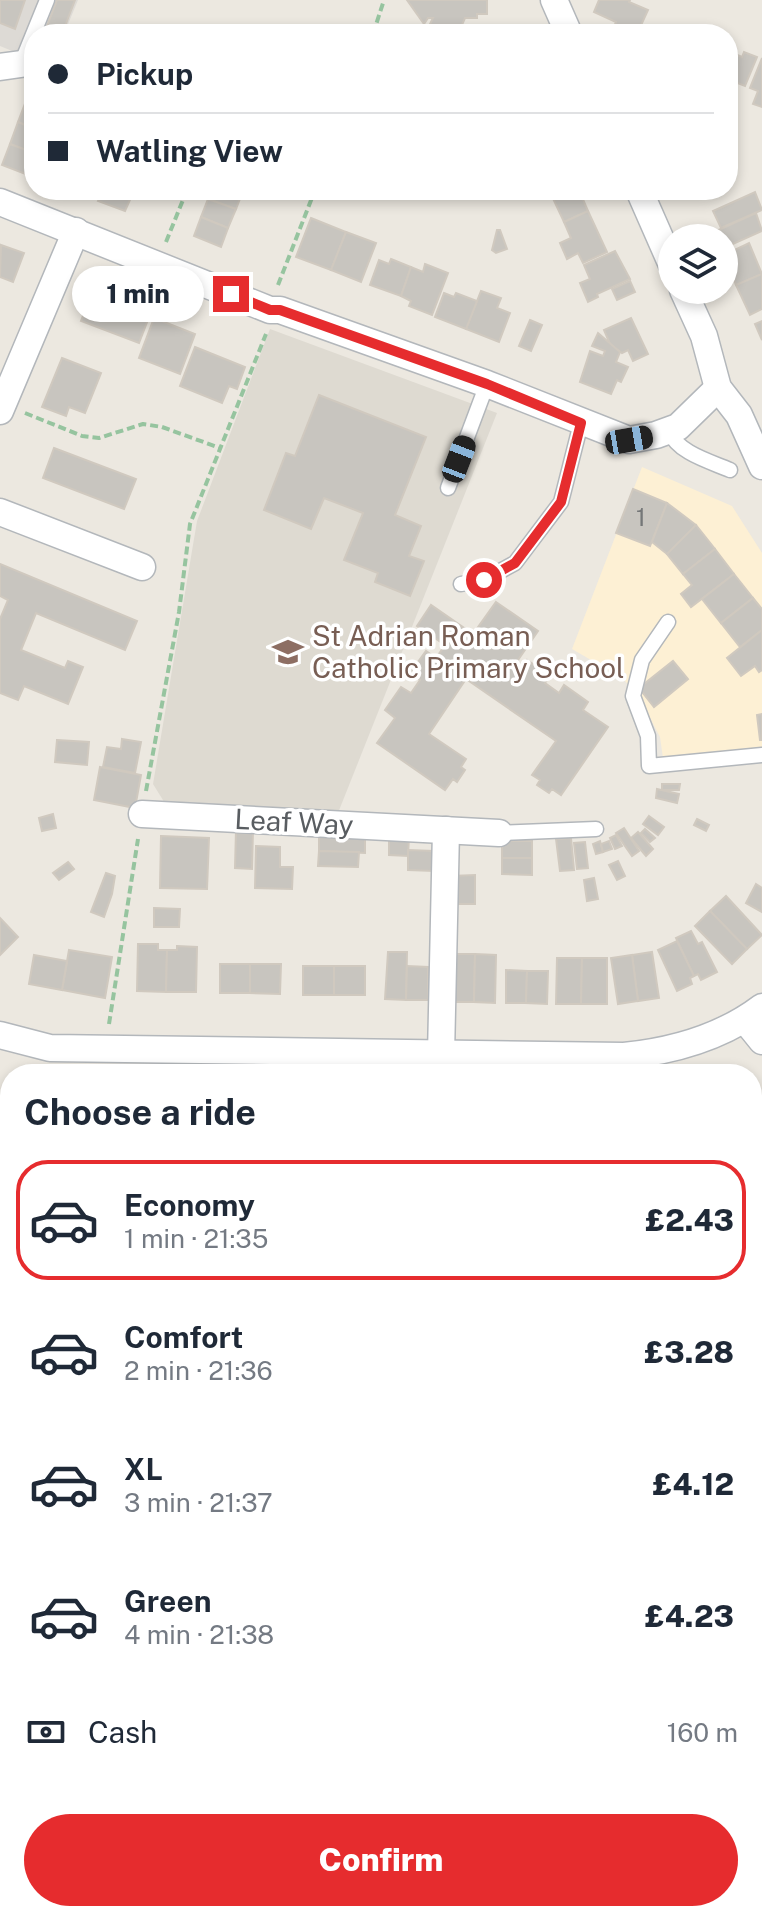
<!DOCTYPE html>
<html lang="en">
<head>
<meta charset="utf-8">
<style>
  :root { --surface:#fff; --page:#f2f2f3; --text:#1f2937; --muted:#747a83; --line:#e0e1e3; --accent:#e62c2e }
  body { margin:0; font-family:"Public Sans",sans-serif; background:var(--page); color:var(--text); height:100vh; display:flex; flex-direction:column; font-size:30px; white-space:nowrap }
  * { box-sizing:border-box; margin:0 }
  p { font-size:26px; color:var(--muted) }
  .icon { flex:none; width:44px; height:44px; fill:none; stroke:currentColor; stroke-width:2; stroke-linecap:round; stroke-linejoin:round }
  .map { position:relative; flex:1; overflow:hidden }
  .panel { position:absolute; left:0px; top:1064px; width:762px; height:858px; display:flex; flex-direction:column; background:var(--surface); border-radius:32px 32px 0 0; box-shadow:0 4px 12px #0003 }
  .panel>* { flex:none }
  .top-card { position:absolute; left:24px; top:24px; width:714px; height:176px; border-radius:32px; box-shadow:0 4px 12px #0003; display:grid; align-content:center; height:176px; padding:0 24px; background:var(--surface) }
  .controls { position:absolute; left:658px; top:224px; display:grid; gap:16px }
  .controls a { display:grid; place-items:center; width:80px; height:80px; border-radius:50%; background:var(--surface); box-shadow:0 4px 12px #0003; font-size:40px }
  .end { position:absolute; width:36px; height:36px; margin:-18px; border:10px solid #e62c2e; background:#fff; box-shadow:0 0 0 4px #fff }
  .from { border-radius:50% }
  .bubble { position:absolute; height:56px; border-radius:28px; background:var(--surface); box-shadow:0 4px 12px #0003; font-size:26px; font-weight:800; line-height:56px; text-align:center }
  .car { position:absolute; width:24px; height:48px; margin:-24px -12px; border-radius:10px; box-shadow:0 0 6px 2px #0007; background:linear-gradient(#222 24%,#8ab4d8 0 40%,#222 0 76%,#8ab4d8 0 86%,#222 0) }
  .top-card b { display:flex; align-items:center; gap:28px; height:76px; font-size:30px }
  .top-card b+b { border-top:2px solid var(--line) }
  .top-card i { width:20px; height:20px; background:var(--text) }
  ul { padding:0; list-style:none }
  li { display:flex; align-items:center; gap:24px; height:120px; margin:0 16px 12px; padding:0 8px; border:4px solid transparent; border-radius:32px }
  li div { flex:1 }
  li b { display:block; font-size:30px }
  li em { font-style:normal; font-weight:800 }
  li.active { border-color:var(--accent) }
  li>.icon { width:72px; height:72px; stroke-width:1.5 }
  h2 { padding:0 24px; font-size:36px; line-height:96px }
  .pay { display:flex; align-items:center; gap:20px; height:88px; padding:0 24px; font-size:30px }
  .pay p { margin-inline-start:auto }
  .action { display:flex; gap:16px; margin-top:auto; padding:16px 24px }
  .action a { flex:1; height:92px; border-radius:48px; background:var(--accent); color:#fff; font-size:32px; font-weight:800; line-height:92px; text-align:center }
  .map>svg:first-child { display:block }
  .commercial { fill:#fdf0d4 }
  .industrial { fill:#dddad5 }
  .education { fill:#dedad1 }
  .green { fill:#c0e4bc }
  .building { fill:#c8c5bf; stroke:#d0c9bf; stroke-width:2 }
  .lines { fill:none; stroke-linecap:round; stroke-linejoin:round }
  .lane-casing { stroke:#b3b7bb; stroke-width:17 }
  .street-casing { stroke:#b3b7bb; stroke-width:29 }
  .path { stroke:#96c49f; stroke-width:4; stroke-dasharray:8 4; stroke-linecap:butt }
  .lane { stroke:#fff; stroke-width:14 }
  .street { stroke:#fff; stroke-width:26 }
  .route { stroke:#e62c2e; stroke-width:10 }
  .labels { text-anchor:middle; stroke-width:7; stroke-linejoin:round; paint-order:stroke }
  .number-label { font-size:24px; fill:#757778 }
  .education-label { font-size:28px; fill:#785e54; stroke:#fff; text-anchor:start }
  .street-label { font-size:28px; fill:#595d61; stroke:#fff }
</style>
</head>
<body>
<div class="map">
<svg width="762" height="1921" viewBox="0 0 762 1921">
  <rect width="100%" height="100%" fill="#ece8e0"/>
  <g class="commercial">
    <path d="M 642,467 L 732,506 L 762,553 L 762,749 L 663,758 L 660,737 L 638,695 L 622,678 L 572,649 Z"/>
    <path d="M 762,1775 L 762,1921 L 436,1921 L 446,1912 L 752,1912 L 752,1777 Z"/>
  </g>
  <path class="industrial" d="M 0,0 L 78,0 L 64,34 L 34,34 L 34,60 L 0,46 Z"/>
  <path class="education" d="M 270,329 L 497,413 L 338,813 L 166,805 L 153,784 L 197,521 Z"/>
  <g class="green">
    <path d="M 762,1676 L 762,1775 L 752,1777 L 752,1678 Z"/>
    <path d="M 280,1912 L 446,1912 L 436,1921 L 270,1921 Z"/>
  </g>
  <g class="building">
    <path d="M 0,0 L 25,0 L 15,29 L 0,23 Z"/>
    <path d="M 57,0 L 75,0 L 62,34 L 44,34 Z"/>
    <path d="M 407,0 L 487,0 L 487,14 L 477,14 L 477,18 L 465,18 L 458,34 L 435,34 L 430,24 L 433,18 L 428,18 L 424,24 Z"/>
    <path d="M 599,0 L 630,0 L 629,2 L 648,10 L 637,34 L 611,34 L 616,22 L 594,12 Z"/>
    <path d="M 728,51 L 742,57 L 744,52 L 757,57 L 745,86 L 730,80 L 728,85 Z"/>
    <path d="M 762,58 L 762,107 L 753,104 L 758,91 L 750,88 Z"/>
    <path d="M 26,101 L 34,104 L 34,129 L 18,122 Z"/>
    <path d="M 18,122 L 34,129 L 34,153 L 10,144 Z"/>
    <path d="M 10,144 L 34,153 L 28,175 L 2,165 Z"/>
    <path d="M 103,190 L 125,190 L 133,193 L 125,211 L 98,201 Z"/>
    <path d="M 212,190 L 241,190 L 243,191 L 236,209 L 208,199 Z"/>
    <path d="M 536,190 L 579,190 L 588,211 L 564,222 L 550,192 L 539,197 Z"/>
    <path d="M 755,192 L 762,210 L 721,228 L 713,211 Z"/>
    <path d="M 208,199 L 236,209 L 228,228 L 201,217 Z"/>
    <path d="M 588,211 L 607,252 L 583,263 L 578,253 L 567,259 L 560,243 L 571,238 L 564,222 Z"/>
    <path d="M 756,213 L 762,231 L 724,248 L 724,238 L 717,238 L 714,232 Z"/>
    <path d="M 201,217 L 228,228 L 221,247 L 194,236 Z"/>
    <path d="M 311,218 L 346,232 L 331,270 L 296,257 Z"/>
    <path d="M 497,230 L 500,230 L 507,249 L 496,253 L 492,250 Z"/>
    <path d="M 346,232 L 376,243 L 361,282 L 331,270 Z"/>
    <path d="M 749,243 L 762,274 L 736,285 L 724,255 Z"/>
    <path d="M 1,245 L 24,253 L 13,282 L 0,277 Z"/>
    <path d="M 615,251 L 630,279 L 597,294 L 598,297 L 588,302 L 580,283 L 590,279 L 584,265 Z"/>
    <path d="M 391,259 L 411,267 L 401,296 L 370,285 L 379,260 L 389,264 Z"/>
    <path d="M 425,264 L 448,273 L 432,315 L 409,306 L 411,301 L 401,296 L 411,267 L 423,272 Z"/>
    <path d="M 762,274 L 762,309 L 750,315 L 736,285 Z"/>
    <path d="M 630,281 L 635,292 L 617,300 L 612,289 Z"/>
    <path d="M 96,282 L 154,304 L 139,343 L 81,321 Z"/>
    <path d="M 481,291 L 501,298 L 497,308 L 510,313 L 499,342 L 466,329 Z"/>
    <path d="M 444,293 L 454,297 L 456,293 L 477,301 L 466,329 L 435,317 Z"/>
    <path d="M 154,318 L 195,334 L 180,374 L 139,358 Z"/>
    <path d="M 631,318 L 648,354 L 633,361 L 628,350 L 622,353 L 610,344 L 604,330 Z"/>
    <path d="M 530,320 L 542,325 L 531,351 L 519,346 Z"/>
    <path d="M 762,321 L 762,340 L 755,324 Z"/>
    <path d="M 598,333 L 620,352 L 616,362 L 628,367 L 621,382 L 617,380 L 611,394 L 580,382 L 590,351 L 603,356 L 605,351 L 592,346 Z"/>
    <path d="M 195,347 L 245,367 L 237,389 L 229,386 L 222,403 L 180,386 Z"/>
    <path d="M 62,358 L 101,373 L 85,413 L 69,407 L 66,416 L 42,407 Z"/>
    <path d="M 319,395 L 426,437 L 395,515 L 421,526 L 409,556 L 424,561 L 410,596 L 375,582 L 378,573 L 344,560 L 363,513 L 324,498 L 311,529 L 264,510 L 286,453 L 295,456 Z"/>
    <path d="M 54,448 L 136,479 L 124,509 L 43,478 Z"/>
    <path d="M 633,489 L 667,503 L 650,546 L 616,533 Z"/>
    <path d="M 667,503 L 696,525 L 667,554 L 652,542 Z"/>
    <path d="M 696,525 L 715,549 L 683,574 L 667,554 Z"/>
    <path d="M 715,549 L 734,574 L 691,607 L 681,594 L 692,585 L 683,574 Z"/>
    <path d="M 0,564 L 137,621 L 125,650 L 36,613 L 21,650 L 65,668 L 68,661 L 83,667 L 68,704 L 24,686 L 18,700 L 0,693 L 0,619 L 8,600 L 0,596 Z"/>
    <path d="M 734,574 L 753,598 L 721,623 L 702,599 Z"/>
    <path d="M 753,598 L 762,609 L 762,630 L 740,647 L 721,623 Z"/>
    <path d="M 496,602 L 538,631 L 516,663 L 522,667 L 527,660 L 550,676 L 545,683 L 559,693 L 564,685 L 588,702 L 583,710 L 608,727 L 561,795 L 552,789 L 549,793 L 537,785 L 540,780 L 532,775 L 556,741 L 466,679 L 429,734 L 466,759 L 461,767 L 465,770 L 457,782 L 453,779 L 445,790 L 377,743 L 395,718 L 385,710 L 401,687 L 411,693 L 420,680 L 410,673 L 426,651 L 436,658 L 445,645 L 417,626 L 431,605 L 473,634 Z"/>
    <path d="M 762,630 L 762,670 L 759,672 L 755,666 L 741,676 L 727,658 Z"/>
    <path d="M 673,661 L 688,679 L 654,707 L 639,688 Z"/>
    <path d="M 762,714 L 762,740 L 760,740 L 757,715 Z"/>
    <path d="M 122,739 L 141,742 L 135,773 L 103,767 L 107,747 L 121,749 Z"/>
    <path d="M 57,740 L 89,742 L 87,765 L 55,762 Z"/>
    <path d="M 100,767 L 141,775 L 135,808 L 94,800 Z"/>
    <path d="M 662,784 L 680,784 L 679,790 L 662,790 Z"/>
    <path d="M 657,789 L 679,794 L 677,803 L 656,798 Z"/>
    <path d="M 53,814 L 56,828 L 42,831 L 39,818 Z"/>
    <path d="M 649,816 L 664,827 L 658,835 L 643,824 Z"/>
    <path d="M 697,819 L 709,825 L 706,831 L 694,825 Z"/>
    <path d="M 624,828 L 639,851 L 632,856 L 616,833 Z"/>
    <path d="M 645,829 L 655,838 L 650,842 L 641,833 Z"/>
    <path d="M 236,830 L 253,830 L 252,869 L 235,868 Z"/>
    <path d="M 319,832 L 365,834 L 365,853 L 319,851 Z"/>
    <path d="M 638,832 L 653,849 L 646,856 L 631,838 Z"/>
    <path d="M 616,835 L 622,846 L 615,849 L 610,838 Z"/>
    <path d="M 161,836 L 209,838 L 207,889 L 160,888 Z"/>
    <path d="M 389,837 L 409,837 L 408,856 L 389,855 Z"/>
    <path d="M 571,838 L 574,870 L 560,871 L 556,839 Z"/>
    <rect x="502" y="841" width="30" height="17"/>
    <path d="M 600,841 L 603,852 L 596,854 L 593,844 Z"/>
    <path d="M 609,841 L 612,849 L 603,852 L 601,844 Z"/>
    <path d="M 585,842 L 588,868 L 577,869 L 574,843 Z"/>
    <path d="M 256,846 L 280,847 L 280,867 L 293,867 L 292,889 L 255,888 Z"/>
    <path d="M 408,850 L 434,851 L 434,871 L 408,870 Z"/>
    <path d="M 319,851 L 359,852 L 358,867 L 318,866 Z"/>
    <path d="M 502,858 L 532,858 L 532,875 L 502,874 Z"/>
    <path d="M 618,861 L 625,876 L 617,880 L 609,865 Z"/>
    <path d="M 68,862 L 74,869 L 59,880 L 53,873 Z"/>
    <path d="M 106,873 L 115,876 L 112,894 L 104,917 L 91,912 Z"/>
    <path d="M 475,875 L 475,904 L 450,904 L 451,876 Z"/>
    <path d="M 594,878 L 598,899 L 587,901 L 584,880 Z"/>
    <path d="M 756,884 L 762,888 L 762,912 L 746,903 Z"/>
    <path d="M 726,896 L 762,935 L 747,949 L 710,911 Z"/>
    <path d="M 154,908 L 180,909 L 179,927 L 154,927 Z"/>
    <path d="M 710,911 L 747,949 L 732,964 L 695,926 Z"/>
    <path d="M 0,918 L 18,937 L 0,955 Z"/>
    <path d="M 691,931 L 698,944 L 702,942 L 717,972 L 701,980 L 698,974 L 694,976 L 676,938 Z"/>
    <path d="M 677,941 L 694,976 L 690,978 L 692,984 L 677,991 L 658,950 Z"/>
    <path d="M 138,944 L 158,944 L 158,950 L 167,950 L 166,992 L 137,991 Z"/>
    <path d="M 177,946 L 197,947 L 196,992 L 166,992 L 167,950 L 177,950 Z"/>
    <path d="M 69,950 L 112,957 L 105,998 L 62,990 Z"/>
    <path d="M 388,952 L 407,952 L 406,1000 L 385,999 Z"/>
    <path d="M 652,952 L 659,998 L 638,1001 L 632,955 Z"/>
    <path d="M 448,954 L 475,954 L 474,1002 L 448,1002 Z"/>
    <path d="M 475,954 L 496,955 L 495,1003 L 474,1002 Z"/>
    <path d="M 34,955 L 67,961 L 62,990 L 29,984 Z"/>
    <path d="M 632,955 L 638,1001 L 618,1004 L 611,958 Z"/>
    <path d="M 557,958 L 582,958 L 581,1004 L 556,1004 Z"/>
    <path d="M 582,958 L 607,958 L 607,1004 L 581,1004 Z"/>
    <rect x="220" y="964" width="30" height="29"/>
    <path d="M 250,964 L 281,964 L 280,994 L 250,993 Z"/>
    <rect x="303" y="966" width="31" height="29"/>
    <rect x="334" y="966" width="31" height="29"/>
    <path d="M 407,966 L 428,967 L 428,1000 L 406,1000 Z"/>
    <path d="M 506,970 L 527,971 L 526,1003 L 506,1003 Z"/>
    <path d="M 527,971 L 548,971 L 547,1004 L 526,1003 Z"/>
    <path d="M 752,1123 L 762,1124 L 762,1161 L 752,1159 Z"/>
    <path d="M 0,1234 L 7,1234 L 6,1261 L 0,1260 Z"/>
    <path d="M 761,1402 L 762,1429 L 752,1432 L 752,1405 Z"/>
    <rect x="752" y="1532" width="10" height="36"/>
    <path d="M 10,1536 L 10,1565 L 0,1548 L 0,1543 Z"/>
    <path d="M 760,1611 L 762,1663 L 752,1666 L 752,1613 Z"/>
    <path d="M 10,1792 L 10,1818 L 0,1806 L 0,1800 Z"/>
    <path d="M 762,1796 L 762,1921 L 574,1921 L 572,1912 L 752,1912 L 752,1798 Z"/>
    <path d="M 0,1806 L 10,1818 L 10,1822 L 0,1830 Z"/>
    <path d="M 66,1912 L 88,1912 L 96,1921 L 60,1921 L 58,1919 Z"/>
    <path d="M 88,1912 L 112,1912 L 101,1921 L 96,1921 Z"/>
  </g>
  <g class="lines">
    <defs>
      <g id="lane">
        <path d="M 21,64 L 47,0"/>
        <path d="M 669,431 C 678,453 709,461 730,470"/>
        <path d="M 448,488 L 487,384"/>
        <path d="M 461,584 L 484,580 L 515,563 L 561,502 L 581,423"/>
        <path d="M 668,622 L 642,660 L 633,696 L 648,736 L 649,766 L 762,755"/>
        <path d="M 499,833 L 596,829"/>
      </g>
      <g id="street">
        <path d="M 554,0 L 569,34"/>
        <path d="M 0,67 L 21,64"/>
        <path d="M 639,190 L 672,265"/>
        <path d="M 0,202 L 270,310 L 280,310 L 487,384 L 629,440 L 656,435 L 678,427 L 718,388"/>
        <path d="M 683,290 L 704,336 L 718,388 L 739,415 L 762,466"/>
        <path d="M 0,411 L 76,231"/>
        <path d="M 0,512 L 142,567"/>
        <path d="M 142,814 L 499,833"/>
        <path d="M 745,1020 L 762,1041"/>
        <path d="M 0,1035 L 50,1048 L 624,1056 C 674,1051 721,1038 762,1007"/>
        <path d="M 441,1055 L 446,830"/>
        <path d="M 0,1489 L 10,1484"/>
        <path d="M 752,1492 L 762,1493"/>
      </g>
    </defs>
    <use href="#lane" class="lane-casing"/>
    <use href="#street" class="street-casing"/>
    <g class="path">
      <path d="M 373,34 L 384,0"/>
      <path d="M 166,242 L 187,190"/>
      <path d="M 278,285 L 315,190"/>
      <path d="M 25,413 L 82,436 L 99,438 L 143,424 L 162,427 L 220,448"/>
      <path d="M 146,791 L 179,612 L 190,524 L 266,334"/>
      <path d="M 109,1024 L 138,839"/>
      <path d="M 0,1271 L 10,1272"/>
      <path d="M 752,1295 L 762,1295"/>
      <path d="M 752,1603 L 762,1602"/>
      <path d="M 28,1921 L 30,1912"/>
      <path d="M 258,1921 L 269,1912"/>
    </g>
    <use href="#lane" class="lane"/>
    <use href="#street" class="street"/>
  </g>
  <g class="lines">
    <path class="route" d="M 231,294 L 270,310 L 280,310 L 487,384 L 581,423 L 561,502 L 515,563 L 484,580"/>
  </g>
  <defs>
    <symbol id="school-bare" viewBox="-9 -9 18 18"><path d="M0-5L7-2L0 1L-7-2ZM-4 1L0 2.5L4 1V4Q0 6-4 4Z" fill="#8d6e63" stroke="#fff" stroke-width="2.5" paint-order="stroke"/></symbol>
  </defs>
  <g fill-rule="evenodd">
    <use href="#school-bare" x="266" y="630" width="44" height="44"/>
  </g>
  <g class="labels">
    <g class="number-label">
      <text x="641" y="526">1</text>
    </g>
    <g class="education-label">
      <text x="312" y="646">St Adrian Roman<tspan x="312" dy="32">Catholic Primary School</tspan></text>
    </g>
    <g class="street-label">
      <text transform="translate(294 822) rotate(3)" y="10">Leaf Way</text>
    </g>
  </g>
</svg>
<div class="controls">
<a><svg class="icon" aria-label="layers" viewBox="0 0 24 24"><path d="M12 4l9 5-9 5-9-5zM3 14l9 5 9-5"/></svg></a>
</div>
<i class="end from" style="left:484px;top:580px"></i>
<i class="end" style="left:231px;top:294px"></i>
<div class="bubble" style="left:72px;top:266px;width:132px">1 min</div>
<i class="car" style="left:629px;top:440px;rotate:80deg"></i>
<i class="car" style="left:459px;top:459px;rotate:21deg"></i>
<div class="top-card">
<b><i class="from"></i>Pickup</b>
<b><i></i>Watling View</b>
</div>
<section class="panel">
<h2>Choose a ride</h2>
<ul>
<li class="active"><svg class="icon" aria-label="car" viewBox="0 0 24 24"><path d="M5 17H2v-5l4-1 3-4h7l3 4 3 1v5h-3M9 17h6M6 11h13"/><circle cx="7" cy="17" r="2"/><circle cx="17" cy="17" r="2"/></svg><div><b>Economy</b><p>1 min · 21:35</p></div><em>£2.43</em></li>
<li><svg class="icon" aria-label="car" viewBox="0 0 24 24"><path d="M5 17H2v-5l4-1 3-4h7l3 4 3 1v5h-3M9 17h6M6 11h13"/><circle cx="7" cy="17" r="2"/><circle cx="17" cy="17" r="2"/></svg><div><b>Comfort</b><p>2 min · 21:36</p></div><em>£3.28</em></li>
<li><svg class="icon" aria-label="car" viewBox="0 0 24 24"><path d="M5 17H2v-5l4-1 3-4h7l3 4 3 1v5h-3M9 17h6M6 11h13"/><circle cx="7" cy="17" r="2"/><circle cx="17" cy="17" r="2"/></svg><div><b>XL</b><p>3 min · 21:37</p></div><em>£4.12</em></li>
<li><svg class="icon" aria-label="car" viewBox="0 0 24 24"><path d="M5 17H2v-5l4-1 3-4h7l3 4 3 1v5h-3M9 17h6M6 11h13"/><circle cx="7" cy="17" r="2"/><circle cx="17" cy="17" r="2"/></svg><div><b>Green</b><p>4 min · 21:38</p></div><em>£4.23</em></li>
</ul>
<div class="pay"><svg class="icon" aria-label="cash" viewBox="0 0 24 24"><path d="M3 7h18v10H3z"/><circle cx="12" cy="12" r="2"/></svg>Cash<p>160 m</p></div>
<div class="action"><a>Confirm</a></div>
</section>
</div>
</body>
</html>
